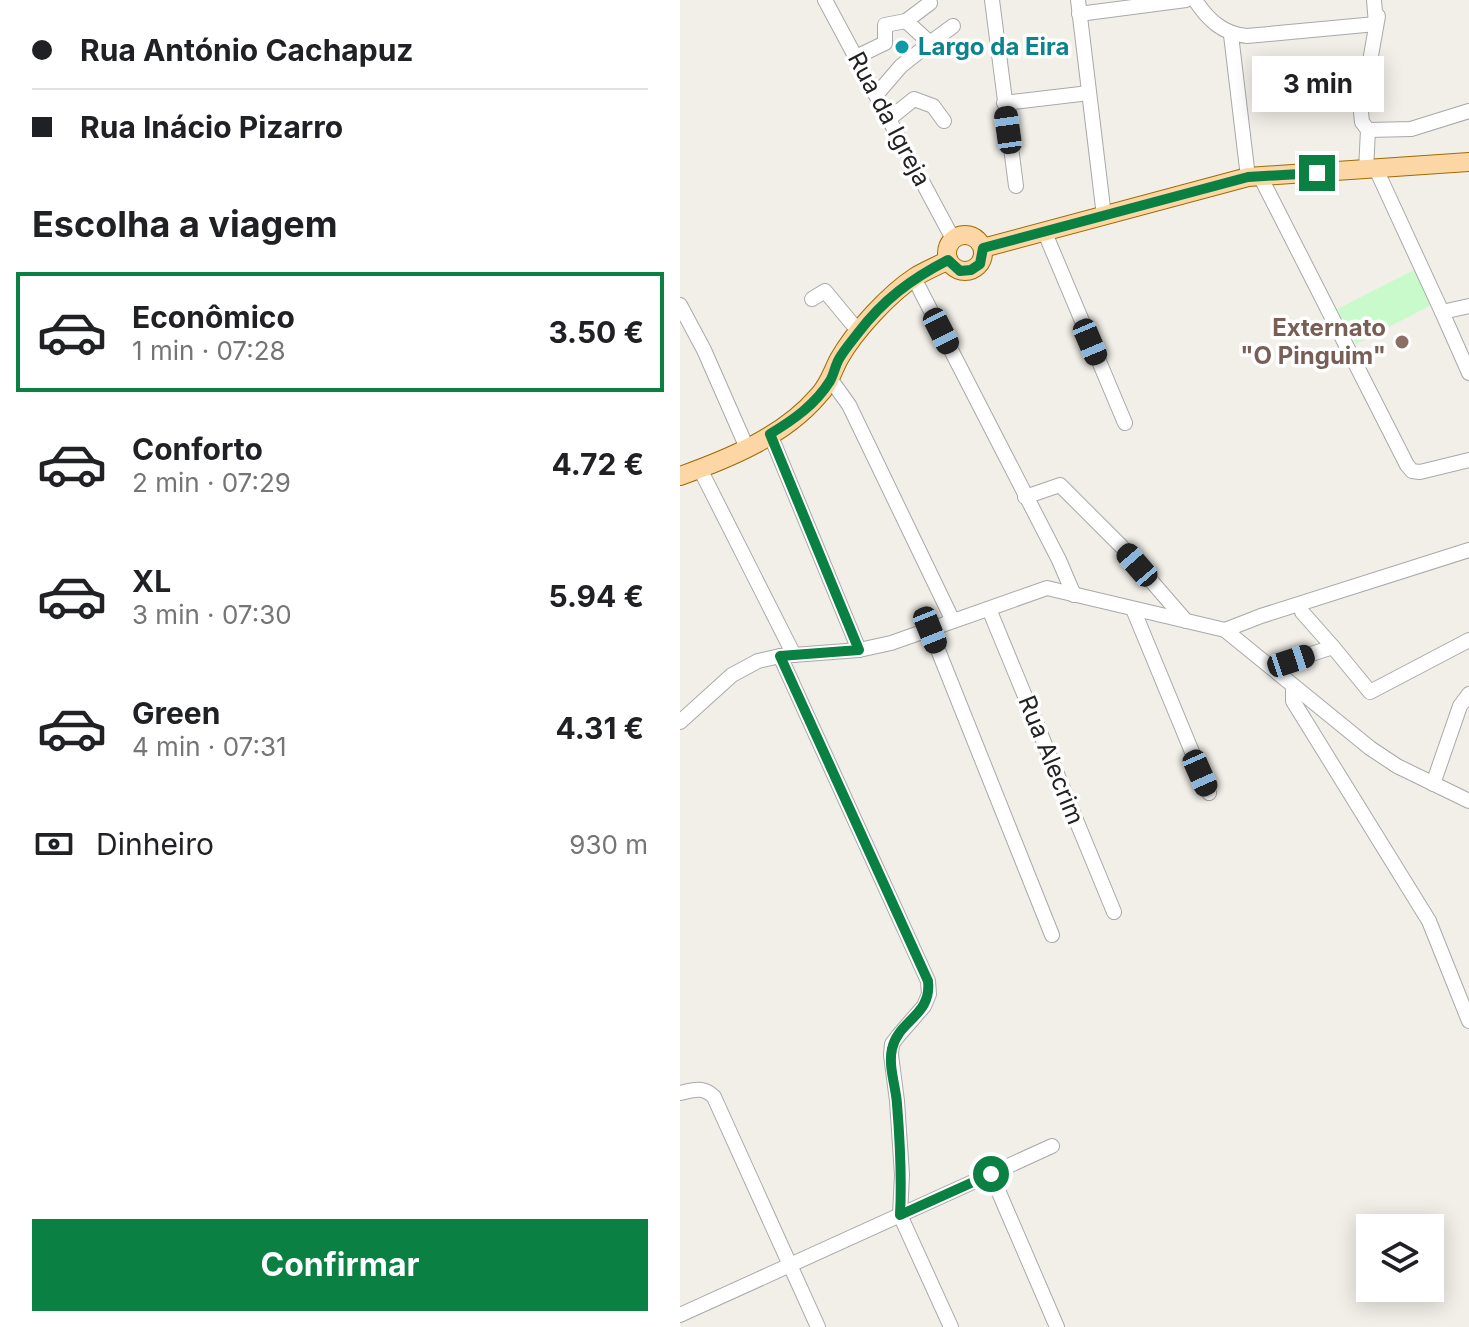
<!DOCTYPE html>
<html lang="pt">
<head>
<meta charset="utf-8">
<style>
  :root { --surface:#fff; --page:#f6f6f6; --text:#202124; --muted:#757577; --line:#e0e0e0; --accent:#0b8043 }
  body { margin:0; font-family:Inter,sans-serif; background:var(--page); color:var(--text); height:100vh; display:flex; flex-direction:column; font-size:30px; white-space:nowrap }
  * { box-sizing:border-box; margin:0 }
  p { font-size:26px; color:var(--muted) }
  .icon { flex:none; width:44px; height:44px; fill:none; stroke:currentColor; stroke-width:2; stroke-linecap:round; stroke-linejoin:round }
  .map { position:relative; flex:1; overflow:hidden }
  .drawer { display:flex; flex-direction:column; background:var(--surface); width:680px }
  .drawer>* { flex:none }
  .top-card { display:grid; align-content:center; height:176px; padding:0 32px; background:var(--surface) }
  .buttons { position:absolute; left:676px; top:1214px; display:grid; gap:16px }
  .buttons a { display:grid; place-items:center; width:88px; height:88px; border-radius:0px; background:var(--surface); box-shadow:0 4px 20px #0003; font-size:40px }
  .end { position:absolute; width:36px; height:36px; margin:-18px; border:10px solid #0b8043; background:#fff; box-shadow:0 0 0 4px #fff }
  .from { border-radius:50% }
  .bubble { position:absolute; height:56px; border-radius:0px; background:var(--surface); box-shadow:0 4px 20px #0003; font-size:26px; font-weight:700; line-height:56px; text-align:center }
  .car { position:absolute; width:24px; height:48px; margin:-24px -12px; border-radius:10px; box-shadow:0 0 6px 2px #0007; background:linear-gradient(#222 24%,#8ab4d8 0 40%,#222 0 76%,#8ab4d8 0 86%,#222 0) }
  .top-card b { display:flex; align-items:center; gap:28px; height:76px; font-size:30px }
  .top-card b+b { border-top:2px solid var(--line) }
  .top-card i { width:20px; height:20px; background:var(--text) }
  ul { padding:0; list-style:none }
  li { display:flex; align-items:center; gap:24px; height:120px; margin:0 16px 12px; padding:0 16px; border:4px solid transparent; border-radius:0px }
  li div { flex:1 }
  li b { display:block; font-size:30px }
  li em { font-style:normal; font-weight:700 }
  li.active { border-color:var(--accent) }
  li>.icon { width:72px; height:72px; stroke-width:1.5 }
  h2 { padding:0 32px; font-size:36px; line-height:96px }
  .pay { display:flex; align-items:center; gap:20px; height:88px; padding:0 32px; font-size:30px }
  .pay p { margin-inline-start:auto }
  .button { display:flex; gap:16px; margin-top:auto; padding:16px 32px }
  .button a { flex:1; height:92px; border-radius:0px; background:var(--accent); color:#fff; font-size:32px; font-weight:700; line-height:92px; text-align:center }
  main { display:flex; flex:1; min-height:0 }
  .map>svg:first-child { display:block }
  .park { fill:#c8facc }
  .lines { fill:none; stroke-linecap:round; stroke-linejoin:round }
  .minor-casing { stroke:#a9a9a9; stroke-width:16 }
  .major-casing { stroke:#a06b00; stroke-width:20 }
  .minor { stroke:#fff; stroke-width:14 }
  .major { stroke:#fcd6a4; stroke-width:18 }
  .route { stroke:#0b8043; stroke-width:10 }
  .culture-dot { fill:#0f9aa8; stroke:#fff; stroke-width:3 }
  .education-dot { fill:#8d6e63; stroke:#fff; stroke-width:3 }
  .labels { text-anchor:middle; stroke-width:7; stroke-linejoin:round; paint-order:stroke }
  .culture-label { font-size:24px; font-weight:bold; fill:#0d838f; stroke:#fff; text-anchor:start }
  .street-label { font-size:24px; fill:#222; stroke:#fff }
  .education-label { font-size:24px; font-weight:bold; fill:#785e54; stroke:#fff; text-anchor:end }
</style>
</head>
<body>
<main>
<section class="drawer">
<div class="top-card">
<b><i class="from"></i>Rua António Cachapuz</b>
<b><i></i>Rua Inácio Pizarro</b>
</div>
<h2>Escolha a viagem</h2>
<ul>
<li class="active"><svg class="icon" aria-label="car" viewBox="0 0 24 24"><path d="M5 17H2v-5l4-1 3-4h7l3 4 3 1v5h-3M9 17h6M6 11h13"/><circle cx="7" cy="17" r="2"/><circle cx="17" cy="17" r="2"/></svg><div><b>Econômico</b><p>1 min · 07:28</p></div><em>3.50 €</em></li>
<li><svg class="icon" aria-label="car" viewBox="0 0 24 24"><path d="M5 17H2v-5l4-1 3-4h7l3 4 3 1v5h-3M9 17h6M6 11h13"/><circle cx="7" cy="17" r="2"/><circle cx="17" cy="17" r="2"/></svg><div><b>Conforto</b><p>2 min · 07:29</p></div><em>4.72 €</em></li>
<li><svg class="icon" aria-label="car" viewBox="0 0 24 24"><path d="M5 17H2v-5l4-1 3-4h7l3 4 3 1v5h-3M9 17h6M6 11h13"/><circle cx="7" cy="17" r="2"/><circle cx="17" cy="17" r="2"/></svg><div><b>XL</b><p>3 min · 07:30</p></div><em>5.94 €</em></li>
<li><svg class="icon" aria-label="car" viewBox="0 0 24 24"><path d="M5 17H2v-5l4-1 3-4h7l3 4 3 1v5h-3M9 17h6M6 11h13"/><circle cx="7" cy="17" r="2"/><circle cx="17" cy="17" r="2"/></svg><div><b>Green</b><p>4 min · 07:31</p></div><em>4.31 €</em></li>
</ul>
<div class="pay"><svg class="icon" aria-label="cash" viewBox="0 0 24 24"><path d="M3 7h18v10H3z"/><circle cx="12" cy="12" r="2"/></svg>Dinheiro<p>930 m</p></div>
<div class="button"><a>Confirmar</a></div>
</section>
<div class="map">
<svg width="789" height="1327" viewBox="0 0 789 1327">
  <rect width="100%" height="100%" fill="#f2efe9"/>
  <path class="park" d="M 736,269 L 753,304 L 676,344 L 657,309 Z"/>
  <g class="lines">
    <defs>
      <g id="minor">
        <path d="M 145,0 L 273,239"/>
        <path d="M 312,0 L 336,186"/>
        <path d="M 398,0 L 424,216"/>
        <path d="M 515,0 C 528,20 543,34 567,36 L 696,24 L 694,0"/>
        <path d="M 399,14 L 506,0"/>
        <path d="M 226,21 L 250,3"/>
        <path d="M 551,35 L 568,177"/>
        <path d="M 250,43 L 273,26"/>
        <path d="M 176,57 L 205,43 L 205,25 L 226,21 L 250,43 L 221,66 L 196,95"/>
        <path d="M 324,103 L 409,93"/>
        <path d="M 209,119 L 234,99 L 253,106 L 264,121"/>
        <path d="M 688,130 L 731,129 L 789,111"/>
        <path d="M 696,169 L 762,312 L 789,306"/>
        <path d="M 686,170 L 688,130 L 682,122 L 681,112 L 698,16"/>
        <path d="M 580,176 L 727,465 L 732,471 L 740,472 L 789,460"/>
        <path d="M 365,233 L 445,423"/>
        <path d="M 234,278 L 379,560 L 394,595"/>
        <path d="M 132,299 L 145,291 L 179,332"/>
        <path d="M 0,305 L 24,350 L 67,448"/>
        <path d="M 762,312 L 789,373"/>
        <path d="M 151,380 L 169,405 L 273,621"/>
        <path d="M 90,434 L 179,650"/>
        <path d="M 20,469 L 114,655"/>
        <path d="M 345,497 L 380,485 L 441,546 L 506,621"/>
        <path d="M 309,609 L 434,912"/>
        <path d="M 453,609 L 529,793"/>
        <path d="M 622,612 L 653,647"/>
        <path d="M 250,630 L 372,935"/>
        <path d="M 545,630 L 581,616 L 789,550"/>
        <path d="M 100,656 L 248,981 L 249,994 L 244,1006 L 218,1036 L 212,1044 L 211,1055 L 217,1101 L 222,1175 L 220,1215 L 271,1327"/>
        <path d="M 591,667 L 653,647 L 690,692 L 789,640"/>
        <path d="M 613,686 L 613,701 L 749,921 L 789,1021"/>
        <path d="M 0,722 L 52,675 L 78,661 L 100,656 L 179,650 L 211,643 L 367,588 L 545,630 L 690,748 L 717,766 L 789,801"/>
        <path d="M 753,784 L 780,706 L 789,694"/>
        <path d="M 0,1093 C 14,1090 23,1086 34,1097 L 138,1327"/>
        <path d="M 311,1174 L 377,1327"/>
        <path d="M 0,1315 L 372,1146"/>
      </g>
      <g id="major">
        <circle cx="285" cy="253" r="18"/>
        <path d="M 303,248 L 568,177 L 789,162"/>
        <path d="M 0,476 C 48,459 104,436 138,396 C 149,385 152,372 159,359 C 174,332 209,294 235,277 C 245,271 257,266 268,260"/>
      </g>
    </defs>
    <use href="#minor" class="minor-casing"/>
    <use href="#major" class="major-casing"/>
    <use href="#minor" class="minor"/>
    <use href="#major" class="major"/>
  </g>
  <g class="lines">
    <path class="route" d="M 311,1174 L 220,1215 C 222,1178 220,1141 217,1104 C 216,1087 208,1066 212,1049 C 218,1020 252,1016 248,981 L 100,656 L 179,650 L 90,434 C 113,420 135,405 150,381 C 154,374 155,366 159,359 C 164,350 172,341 178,333 C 203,300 231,279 268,260 L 280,271 L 291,270 L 300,264 L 303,248 L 568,177 L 637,173"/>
  </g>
  <circle class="culture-dot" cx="222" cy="47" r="8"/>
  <circle class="education-dot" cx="722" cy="342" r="8"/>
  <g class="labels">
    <g class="culture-label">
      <text x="238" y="55">Largo da Eira</text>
    </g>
    <g class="street-label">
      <text transform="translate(209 119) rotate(62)" y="8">Rua da Igreja</text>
      <text transform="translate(371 760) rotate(68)" y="8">Rua Alecrim</text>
    </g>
    <g class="education-label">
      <text x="706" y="336">Externato<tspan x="706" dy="28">"O Pinguim"</tspan></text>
    </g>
  </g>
</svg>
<div class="buttons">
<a><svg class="icon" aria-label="layers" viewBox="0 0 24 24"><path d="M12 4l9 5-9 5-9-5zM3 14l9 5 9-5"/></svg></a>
</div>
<i class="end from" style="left:311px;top:1174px"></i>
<i class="end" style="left:637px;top:173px"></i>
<div class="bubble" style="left:572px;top:56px;width:132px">3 min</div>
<i class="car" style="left:328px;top:130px;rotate:352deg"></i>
<i class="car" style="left:261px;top:331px;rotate:153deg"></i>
<i class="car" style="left:410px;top:342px;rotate:157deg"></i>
<i class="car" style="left:457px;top:565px;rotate:319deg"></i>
<i class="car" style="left:250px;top:630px;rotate:158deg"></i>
<i class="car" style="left:611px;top:661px;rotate:72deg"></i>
<i class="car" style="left:520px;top:773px;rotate:156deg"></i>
</div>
</main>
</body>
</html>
